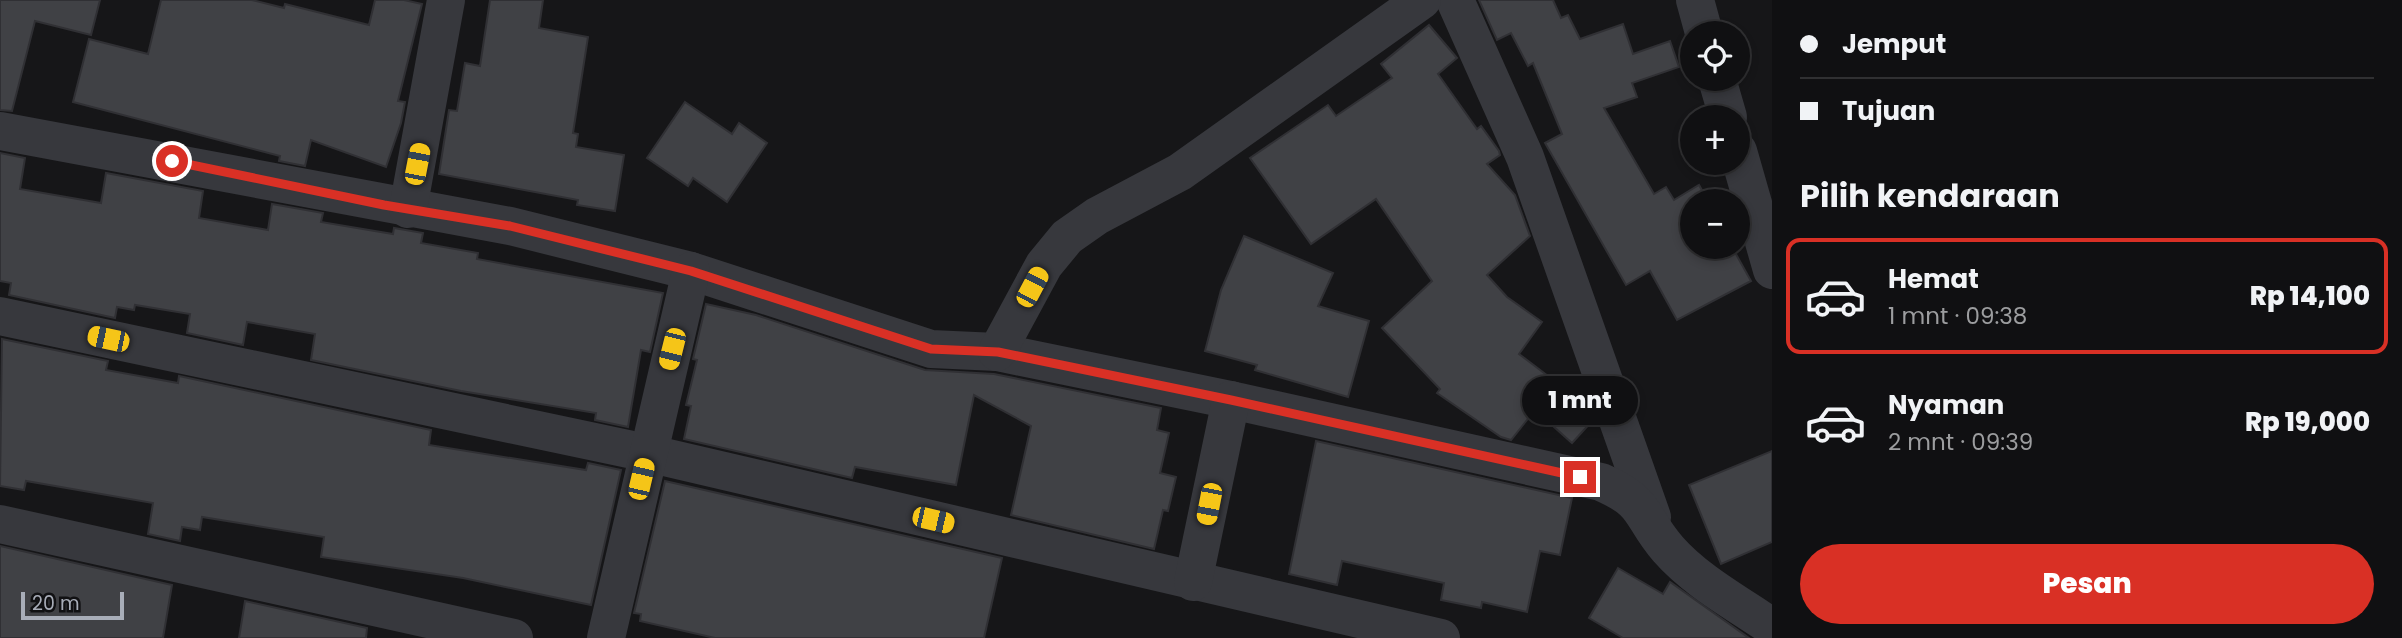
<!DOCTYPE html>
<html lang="id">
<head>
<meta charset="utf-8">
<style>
  :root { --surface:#101012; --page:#19191b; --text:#f1f3f6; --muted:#9c9d9f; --line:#303032; --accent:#d93025 }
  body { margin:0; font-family:Poppins,sans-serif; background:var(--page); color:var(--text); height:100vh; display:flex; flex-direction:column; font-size:26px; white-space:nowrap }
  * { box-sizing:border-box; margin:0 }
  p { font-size:23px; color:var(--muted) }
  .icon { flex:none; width:38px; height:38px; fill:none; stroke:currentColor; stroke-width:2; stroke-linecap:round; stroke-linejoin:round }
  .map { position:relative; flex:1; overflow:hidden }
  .drawer { display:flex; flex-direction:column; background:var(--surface); width:630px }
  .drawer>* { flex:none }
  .banner { display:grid; align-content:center; height:154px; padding:0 28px; background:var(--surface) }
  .tools { position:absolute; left:1680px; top:21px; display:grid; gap:14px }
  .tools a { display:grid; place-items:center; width:70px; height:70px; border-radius:50%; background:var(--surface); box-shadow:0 4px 10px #0003,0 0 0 2px var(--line); font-size:35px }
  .scale { position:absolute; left:21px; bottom:18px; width:103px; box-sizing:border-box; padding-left:7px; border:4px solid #a8adb8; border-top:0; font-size:19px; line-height:24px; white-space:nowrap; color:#a8adb8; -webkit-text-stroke:5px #111113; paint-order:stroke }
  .end { position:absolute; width:32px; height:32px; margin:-16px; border:9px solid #d93025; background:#fff; box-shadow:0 0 0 4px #fff }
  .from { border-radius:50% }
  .bubble { position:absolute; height:49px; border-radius:24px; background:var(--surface); box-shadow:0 4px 10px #0003,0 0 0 2px var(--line); font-size:23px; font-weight:800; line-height:49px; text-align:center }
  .car { position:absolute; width:21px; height:42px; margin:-21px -10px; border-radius:9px; box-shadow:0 0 5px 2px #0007; background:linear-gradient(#f5c518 24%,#345 0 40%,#f5c518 0 76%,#345 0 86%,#f5c518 0) }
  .banner b { display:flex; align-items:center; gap:24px; height:66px; font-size:26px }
  .banner b+b { border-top:2px solid var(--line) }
  .banner i { width:18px; height:18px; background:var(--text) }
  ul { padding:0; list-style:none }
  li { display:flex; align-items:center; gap:21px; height:116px; margin:0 14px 10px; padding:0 14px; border:4px solid transparent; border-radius:14px }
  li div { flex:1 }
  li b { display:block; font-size:26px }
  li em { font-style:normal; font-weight:800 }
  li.on { border-color:var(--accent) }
  li>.icon { width:63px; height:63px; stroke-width:1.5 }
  h2 { padding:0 28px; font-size:32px; line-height:84px }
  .action { display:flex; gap:14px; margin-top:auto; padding:14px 28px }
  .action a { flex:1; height:80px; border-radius:42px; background:var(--accent); color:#fff; font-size:28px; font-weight:800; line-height:80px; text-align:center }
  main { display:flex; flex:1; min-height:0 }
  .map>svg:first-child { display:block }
  .building { fill:#404145; stroke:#303034; stroke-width:2 }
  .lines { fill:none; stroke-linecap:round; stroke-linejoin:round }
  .minor { stroke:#37383d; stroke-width:38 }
  .route { stroke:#d93025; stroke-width:9 }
</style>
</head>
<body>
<main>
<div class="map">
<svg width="1772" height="638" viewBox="0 0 1772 638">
  <rect width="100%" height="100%" fill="#161618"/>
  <g class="building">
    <path d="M 0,0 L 100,0 L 91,35 L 35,21 L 12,111 L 0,110 Z"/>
    <path d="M 161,0 L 252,0 L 284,8 L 285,4 L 369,25 L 375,0 L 404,0 L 422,4 L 398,101 L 405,102 L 401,123 L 386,167 L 311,140 L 305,166 L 279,161 L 280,156 L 73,102 L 89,39 L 148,54 Z"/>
    <path d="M 490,0 L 543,0 L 539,28 L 588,37 L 573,133 L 578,134 L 576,147 L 624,155 L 615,211 L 577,205 L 578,200 L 439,174 L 449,110 L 457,111 L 465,63 L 480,66 Z"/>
    <path d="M 1479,0 L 1553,0 L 1561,18 L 1568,15 L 1580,39 L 1623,24 L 1633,54 L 1670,41 L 1679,67 L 1632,83 L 1637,97 L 1604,108 L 1654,194 L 1666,187 L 1674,200 L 1699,185 L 1708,201 L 1692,201 L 1692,247 L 1732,247 L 1751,281 L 1677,320 L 1650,271 L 1626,285 L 1545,143 L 1562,134 L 1533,63 L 1528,66 L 1511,33 L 1497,40 Z"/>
    <path d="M 1429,25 L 1457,58 L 1438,74 L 1477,129 L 1481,126 L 1499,151 L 1500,155 L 1487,164 L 1515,195 L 1530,236 L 1487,275 L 1507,297 L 1542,322 L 1519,354 L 1569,392 L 1592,412 L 1594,419 L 1572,443 L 1535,410 L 1511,440 L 1501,437 L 1437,393 L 1440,389 L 1382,328 L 1432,281 L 1376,199 L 1311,244 L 1250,158 L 1328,105 L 1336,116 L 1392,78 L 1381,64 Z"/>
    <path d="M 685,102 L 732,134 L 739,123 L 767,143 L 727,202 L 693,178 L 688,186 L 647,158 Z"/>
    <path d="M 0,153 L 25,158 L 20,189 L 101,203 L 106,173 L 203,191 L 199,218 L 268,230 L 272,204 L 323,213 L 321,222 L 393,234 L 394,228 L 423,233 L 421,243 L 478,253 L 477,259 L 663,293 L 650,352 L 641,350 L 628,427 L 595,420 L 596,413 L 461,391 L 311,360 L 315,334 L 247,322 L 243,345 L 187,333 L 190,314 L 135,305 L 134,310 L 117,307 L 115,318 L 9,295 L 11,283 L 0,281 Z"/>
    <path d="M 1244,236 L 1333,273 L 1318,306 L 1369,321 L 1348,397 L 1255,370 L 1257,365 L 1205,351 L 1221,290 Z"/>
    <path d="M 706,304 L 756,315 L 925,370 L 994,374 L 1161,408 L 1157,430 L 1169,433 L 1160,473 L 1176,477 L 1168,511 L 1163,510 L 1154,549 L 1011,515 L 1031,426 L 974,395 L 956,485 L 855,467 L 852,478 L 684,439 L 691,406 L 686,405 L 697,360 L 693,359 Z"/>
    <path d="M 2,339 L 108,361 L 106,370 L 178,383 L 179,376 L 431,430 L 429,445 L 586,470 L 588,463 L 621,470 L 591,605 L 463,578 L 321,557 L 324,537 L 202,517 L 200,530 L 182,527 L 180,541 L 148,534 L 153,503 L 26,481 L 24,490 L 0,486 Z"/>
    <path d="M 1316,441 L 1572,498 L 1560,555 L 1540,551 L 1527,612 L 1482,602 L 1481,608 L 1441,600 L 1444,583 L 1342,561 L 1337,585 L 1289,574 Z"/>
    <path d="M 1772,451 L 1772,542 L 1721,564 L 1689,485 Z"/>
    <path d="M 665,481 L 1002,558 L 984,638 L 715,638 L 640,621 L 641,614 L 634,613 Z"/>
    <path d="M 0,546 L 172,585 L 163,638 L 0,638 Z"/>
    <path d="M 1618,568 L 1663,594 L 1670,582 L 1749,638 L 1623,638 L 1589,618 Z"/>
    <path d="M 245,601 L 367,628 L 366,638 L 239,638 Z"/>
  </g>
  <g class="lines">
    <g class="minor">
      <path d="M 1455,0 L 1525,157 L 1652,517"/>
      <path d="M 1695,0 L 1704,33"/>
      <path d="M 1717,79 L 1728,117"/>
      <path d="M 0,131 L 510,226 L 691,271 L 931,349 L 997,352 L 1231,400 L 1601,482 C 1649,503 1638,514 1668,549 C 1696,581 1737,603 1772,627"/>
      <path d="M 1738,151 L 1772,270"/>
      <path d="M 408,209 L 446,0"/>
      <path d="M 0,316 L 647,453 L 1441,638"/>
      <path d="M 997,352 L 1044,265 L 1067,237 L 1097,216 L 1180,172 L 1422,0"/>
      <path d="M 0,524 L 514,638"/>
      <path d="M 1193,582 L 1231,400"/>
      <path d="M 606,638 L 691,271"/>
    </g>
  </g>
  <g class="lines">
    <path class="route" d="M 172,161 L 384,205 L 510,226 L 691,271 L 931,349 L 998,352 L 1231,400 L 1580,477"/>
  </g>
</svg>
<div class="tools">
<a><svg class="icon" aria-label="locate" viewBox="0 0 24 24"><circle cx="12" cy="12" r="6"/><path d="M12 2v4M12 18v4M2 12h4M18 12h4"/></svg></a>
<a>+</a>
<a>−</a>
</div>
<div class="scale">20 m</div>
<i class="end from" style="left:172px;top:161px"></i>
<i class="end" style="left:1580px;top:477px"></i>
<div class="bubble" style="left:1522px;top:376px;width:116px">1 mnt</div>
<i class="car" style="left:417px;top:164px;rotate:11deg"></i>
<i class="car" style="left:1032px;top:287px;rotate:28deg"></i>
<i class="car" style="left:108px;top:339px;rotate:282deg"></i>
<i class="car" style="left:672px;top:349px;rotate:194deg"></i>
<i class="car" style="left:641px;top:479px;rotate:13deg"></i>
<i class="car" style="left:1209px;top:504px;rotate:191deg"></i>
<i class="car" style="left:933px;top:520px;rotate:103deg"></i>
</div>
<section class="drawer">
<div class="banner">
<b><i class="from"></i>Jemput</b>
<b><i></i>Tujuan</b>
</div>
<h2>Pilih kendaraan</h2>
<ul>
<li class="on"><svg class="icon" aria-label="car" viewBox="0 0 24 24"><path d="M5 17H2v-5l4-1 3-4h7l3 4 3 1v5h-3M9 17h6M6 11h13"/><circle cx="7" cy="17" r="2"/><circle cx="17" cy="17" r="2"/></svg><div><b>Hemat</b><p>1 mnt · 09:38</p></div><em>Rp 14,100</em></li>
<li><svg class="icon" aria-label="car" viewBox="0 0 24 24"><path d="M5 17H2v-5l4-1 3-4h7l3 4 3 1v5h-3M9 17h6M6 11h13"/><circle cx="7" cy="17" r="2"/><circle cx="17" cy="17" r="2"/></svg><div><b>Nyaman</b><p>2 mnt · 09:39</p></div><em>Rp 19,000</em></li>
</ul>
<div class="action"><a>Pesan</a></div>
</section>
</main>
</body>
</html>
